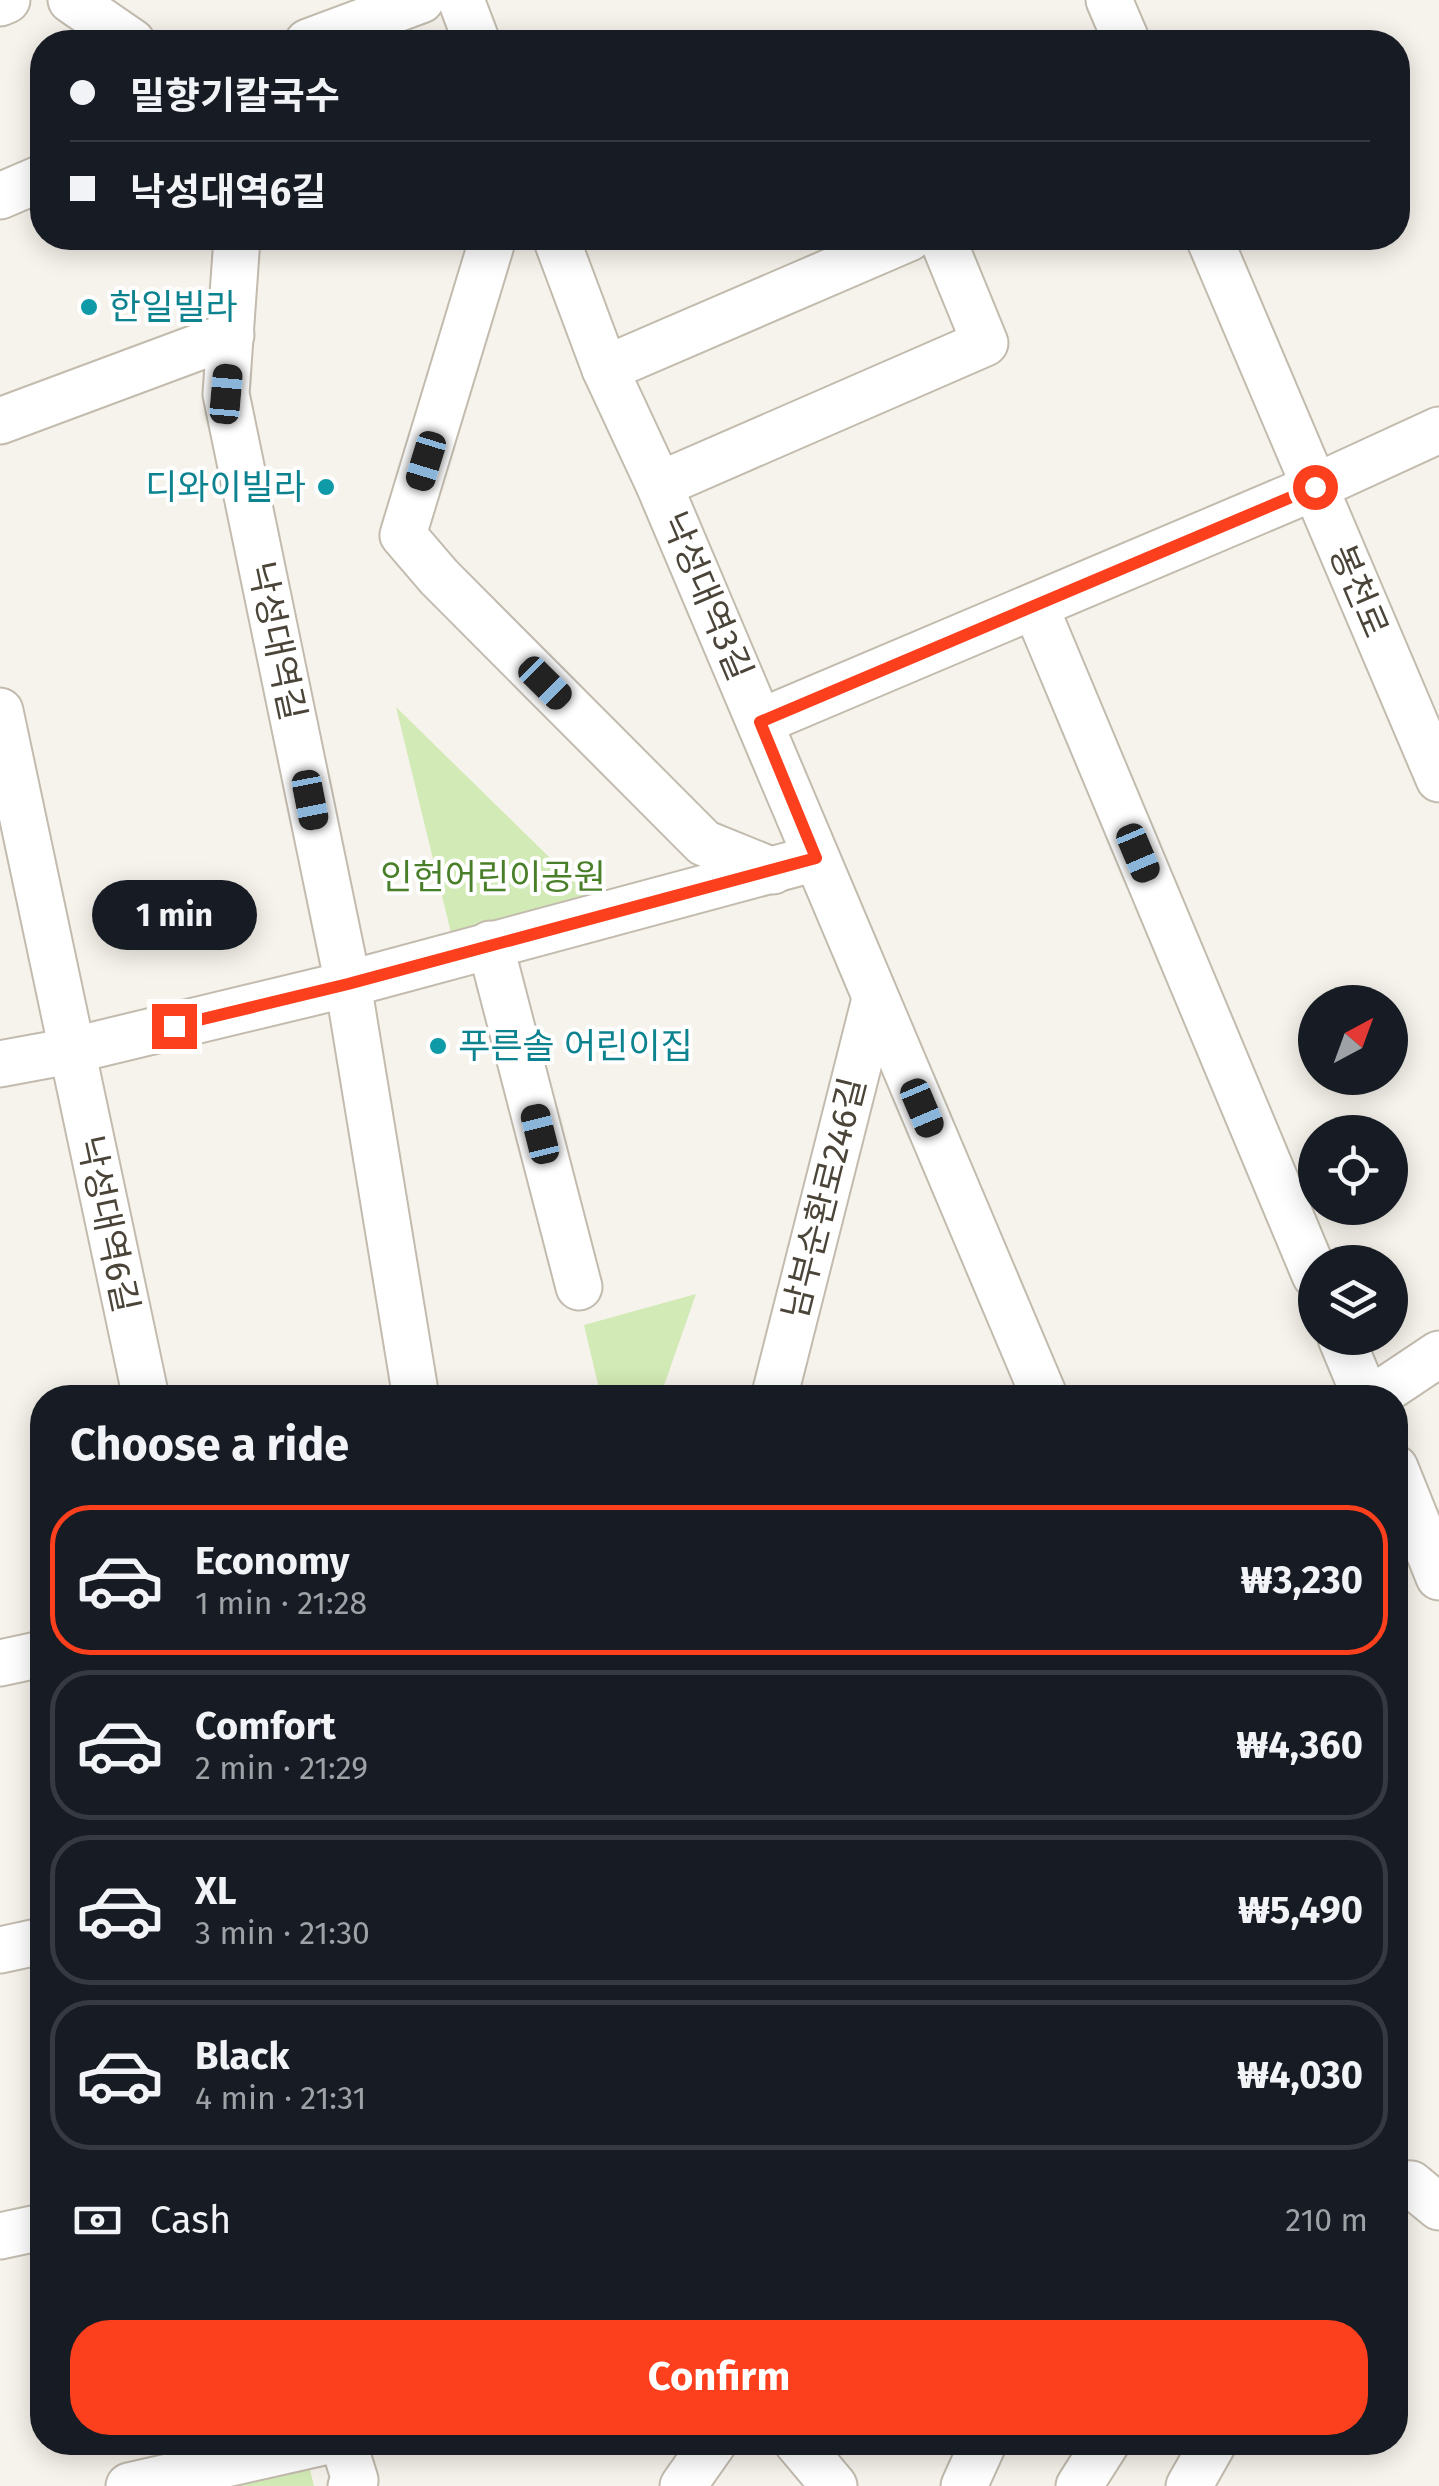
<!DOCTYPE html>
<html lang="en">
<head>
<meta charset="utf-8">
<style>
  :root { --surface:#171b24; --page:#242831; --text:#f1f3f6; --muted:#9ea1a6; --line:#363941; --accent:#fc3f1d }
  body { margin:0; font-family:"Fira Sans","Noto Sans KR",sans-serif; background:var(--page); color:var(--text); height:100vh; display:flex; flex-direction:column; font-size:38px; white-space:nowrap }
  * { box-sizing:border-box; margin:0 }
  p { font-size:32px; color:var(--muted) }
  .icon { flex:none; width:55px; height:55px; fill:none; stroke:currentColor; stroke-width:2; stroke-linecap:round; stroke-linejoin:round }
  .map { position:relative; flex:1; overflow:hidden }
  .sheet { position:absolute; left:30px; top:1385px; width:1378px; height:1070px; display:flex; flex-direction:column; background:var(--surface); border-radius:40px; box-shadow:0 5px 25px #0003 }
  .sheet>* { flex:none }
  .hud { position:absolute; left:30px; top:30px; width:1380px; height:220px; border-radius:40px; box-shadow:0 5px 25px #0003; display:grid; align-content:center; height:220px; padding:0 40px; background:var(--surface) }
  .needle { width:65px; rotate:41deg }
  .fabs { position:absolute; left:1298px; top:985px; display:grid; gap:20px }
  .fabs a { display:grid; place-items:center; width:110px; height:110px; border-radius:50%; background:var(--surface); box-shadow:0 5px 25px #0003; font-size:50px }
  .end { position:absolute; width:45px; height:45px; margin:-22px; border:12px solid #fc3f1d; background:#fff; box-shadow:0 0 0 5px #fff }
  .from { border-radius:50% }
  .bubble { position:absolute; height:70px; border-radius:35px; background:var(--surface); box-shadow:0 5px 25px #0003; font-size:32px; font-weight:700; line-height:70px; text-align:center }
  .car { position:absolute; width:30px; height:60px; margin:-30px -15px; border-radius:12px; box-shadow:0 0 8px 2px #0007; background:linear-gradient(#222 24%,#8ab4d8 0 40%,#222 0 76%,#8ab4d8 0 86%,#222 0) }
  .hud b { display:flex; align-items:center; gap:35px; height:95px; font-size:38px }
  .hud b+b { border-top:2px solid var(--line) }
  .hud i { width:25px; height:25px; background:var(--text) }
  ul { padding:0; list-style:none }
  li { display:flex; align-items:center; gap:30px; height:150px; margin:0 20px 15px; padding:0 20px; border:5px solid var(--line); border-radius:40px }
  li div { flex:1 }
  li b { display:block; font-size:38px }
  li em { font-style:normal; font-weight:700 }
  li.on { border-color:var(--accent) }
  li>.icon { width:90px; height:90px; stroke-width:1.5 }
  h2 { padding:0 40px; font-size:45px; line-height:120px }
  .pay { display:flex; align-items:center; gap:25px; height:110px; padding:0 40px; font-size:38px }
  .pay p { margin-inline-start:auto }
  .action { display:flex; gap:20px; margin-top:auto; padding:20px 40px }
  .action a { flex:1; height:115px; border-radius:40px; background:var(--accent); color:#fff; font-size:40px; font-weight:700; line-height:115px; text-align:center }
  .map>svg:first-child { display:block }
  .green { fill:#d2eab5 }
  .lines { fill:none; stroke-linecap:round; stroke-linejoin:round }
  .minor-casing { stroke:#c2bbae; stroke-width:49 }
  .minor { stroke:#fff; stroke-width:45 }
  .route { stroke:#fc3f1d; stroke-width:12 }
  .culture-dot { fill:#0f9aa8; stroke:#fff; stroke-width:4 }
  .labels { text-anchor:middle; stroke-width:8; stroke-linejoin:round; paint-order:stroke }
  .culture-label { font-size:35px; fill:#0d838f; stroke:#fff; text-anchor:start }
  .street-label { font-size:35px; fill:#4b4439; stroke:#fff }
  .park-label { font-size:35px; fill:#4a7f2a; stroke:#fff }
</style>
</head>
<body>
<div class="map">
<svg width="1439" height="2486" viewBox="0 0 1439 2486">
  <rect width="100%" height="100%" fill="#f6f3ec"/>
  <g class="green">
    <path d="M 396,707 L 600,907 L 454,945 Z"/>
    <path d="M 696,1294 L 660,1397 L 601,1397 L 584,1325 Z"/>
    <path d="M 309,2466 L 314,2486 L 219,2486 Z"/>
  </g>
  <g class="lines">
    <defs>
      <g id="minor">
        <path d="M 71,0 L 132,42"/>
        <path d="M 461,0 L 477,42"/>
        <path d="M 1109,0 L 1127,42"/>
        <path d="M 0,3 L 7,0"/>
        <path d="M 308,42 L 421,0"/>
        <path d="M 0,196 L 42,178"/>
        <path d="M 237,238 L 226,394 L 348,984 L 416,1398"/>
        <path d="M 493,238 L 403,535 L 439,577 L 704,843 L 773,871"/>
        <path d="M 556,238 L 605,369 L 659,485 L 1045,1398"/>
        <path d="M 1209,238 L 1439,779"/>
        <path d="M 605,369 L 909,238"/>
        <path d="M 0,421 L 231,335"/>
        <path d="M 659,485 L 985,343 L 942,238"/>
        <path d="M 1035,606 L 1315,1275"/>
        <path d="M 0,711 L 146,1398"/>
        <path d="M 760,722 L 1315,487 L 1439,430"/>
        <path d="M 490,944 L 579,1287"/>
        <path d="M 0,1064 L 70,1051 L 348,984 L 816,858"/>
        <path d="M 1341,1338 L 1366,1398"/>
        <path d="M 774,1398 L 875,999"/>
        <path d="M 1373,1398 L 1439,1354"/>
        <path d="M 1395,1468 L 1439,1577"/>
        <path d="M 0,1663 L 42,1654"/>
        <path d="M 0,1950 L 42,1941"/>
        <path d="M 1395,2183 L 1411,2184 L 1439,2207"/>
        <path d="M 0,2236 L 42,2227"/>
        <path d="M 343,2442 L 355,2480 L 351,2486"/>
        <path d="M 797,2442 L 834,2486"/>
        <path d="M 129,2486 L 323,2442"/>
        <path d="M 683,2486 L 714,2442"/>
        <path d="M 964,2486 L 984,2442"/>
        <path d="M 1079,2486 L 1107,2442"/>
        <path d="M 1189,2486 L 1214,2442"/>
      </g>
    </defs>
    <use href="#minor" class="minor-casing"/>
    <use href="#minor" class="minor"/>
  </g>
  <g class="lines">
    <path class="route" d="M 174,1026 L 348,984 L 816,858 L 760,722 L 1315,487"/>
  </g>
  <g class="culture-dot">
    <circle cx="89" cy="307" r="10"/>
    <circle cx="326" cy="487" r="10"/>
    <circle cx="438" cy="1046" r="10"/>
  </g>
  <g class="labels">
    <g class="culture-label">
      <text x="109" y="319">한일빌라</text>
      <text x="306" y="499" text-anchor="end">디와이빌라</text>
      <text x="458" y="1058">푸른솔 어린이집</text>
    </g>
    <g class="street-label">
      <text transform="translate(1359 591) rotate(67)" y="12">봉천로</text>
      <text transform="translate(707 596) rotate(67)" y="12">낙성대역3길</text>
      <text transform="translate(277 641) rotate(78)" y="12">낙성대역길</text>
      <text transform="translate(824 1198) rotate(-76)" y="12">남부순환로246길</text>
      <text transform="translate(108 1224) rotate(78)" y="12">낙성대역6길</text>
    </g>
    <g class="park-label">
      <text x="493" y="889">인헌어린이공원</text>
    </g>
  </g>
</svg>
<div class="fabs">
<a><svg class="needle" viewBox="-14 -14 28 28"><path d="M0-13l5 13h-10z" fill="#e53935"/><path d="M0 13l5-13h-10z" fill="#9ea1a6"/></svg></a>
<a><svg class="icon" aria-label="locate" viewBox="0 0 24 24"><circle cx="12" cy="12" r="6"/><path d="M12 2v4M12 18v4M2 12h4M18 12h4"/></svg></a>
<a><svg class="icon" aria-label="layers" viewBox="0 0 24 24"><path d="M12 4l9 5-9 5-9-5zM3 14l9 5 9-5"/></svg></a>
</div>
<i class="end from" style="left:1315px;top:487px"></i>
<i class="end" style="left:174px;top:1026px"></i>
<div class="bubble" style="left:92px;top:880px;width:165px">1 min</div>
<i class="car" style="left:226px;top:394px;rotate:5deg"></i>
<i class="car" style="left:426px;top:461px;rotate:197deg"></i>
<i class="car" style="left:545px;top:683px;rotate:135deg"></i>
<i class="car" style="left:310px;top:800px;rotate:169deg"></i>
<i class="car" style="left:1138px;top:853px;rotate:157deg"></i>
<i class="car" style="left:922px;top:1108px;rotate:157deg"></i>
<i class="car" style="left:540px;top:1134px;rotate:346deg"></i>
<div class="hud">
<b><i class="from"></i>밀향기칼국수</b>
<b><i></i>낙성대역6길</b>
</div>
<section class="sheet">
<h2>Choose a ride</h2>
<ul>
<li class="on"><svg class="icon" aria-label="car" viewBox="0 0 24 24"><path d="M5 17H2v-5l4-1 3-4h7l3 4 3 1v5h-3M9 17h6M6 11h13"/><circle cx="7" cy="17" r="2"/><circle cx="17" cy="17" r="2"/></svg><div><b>Economy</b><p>1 min · 21:28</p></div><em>₩3,230</em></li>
<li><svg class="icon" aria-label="car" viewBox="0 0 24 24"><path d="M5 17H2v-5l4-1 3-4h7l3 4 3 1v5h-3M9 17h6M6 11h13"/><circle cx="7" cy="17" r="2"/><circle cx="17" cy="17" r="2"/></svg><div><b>Comfort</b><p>2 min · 21:29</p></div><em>₩4,360</em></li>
<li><svg class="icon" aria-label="car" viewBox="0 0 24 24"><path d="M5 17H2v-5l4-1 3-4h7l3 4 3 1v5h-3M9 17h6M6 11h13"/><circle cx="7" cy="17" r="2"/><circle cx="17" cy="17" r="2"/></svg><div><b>XL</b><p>3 min · 21:30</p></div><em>₩5,490</em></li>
<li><svg class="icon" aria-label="car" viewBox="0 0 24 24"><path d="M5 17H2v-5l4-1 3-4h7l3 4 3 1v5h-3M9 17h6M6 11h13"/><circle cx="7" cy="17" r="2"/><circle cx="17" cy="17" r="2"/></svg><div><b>Black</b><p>4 min · 21:31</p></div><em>₩4,030</em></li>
</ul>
<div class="pay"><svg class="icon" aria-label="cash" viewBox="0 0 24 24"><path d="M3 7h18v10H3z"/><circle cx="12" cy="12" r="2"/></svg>Cash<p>210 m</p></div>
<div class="action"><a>Confirm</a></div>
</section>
</div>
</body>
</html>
